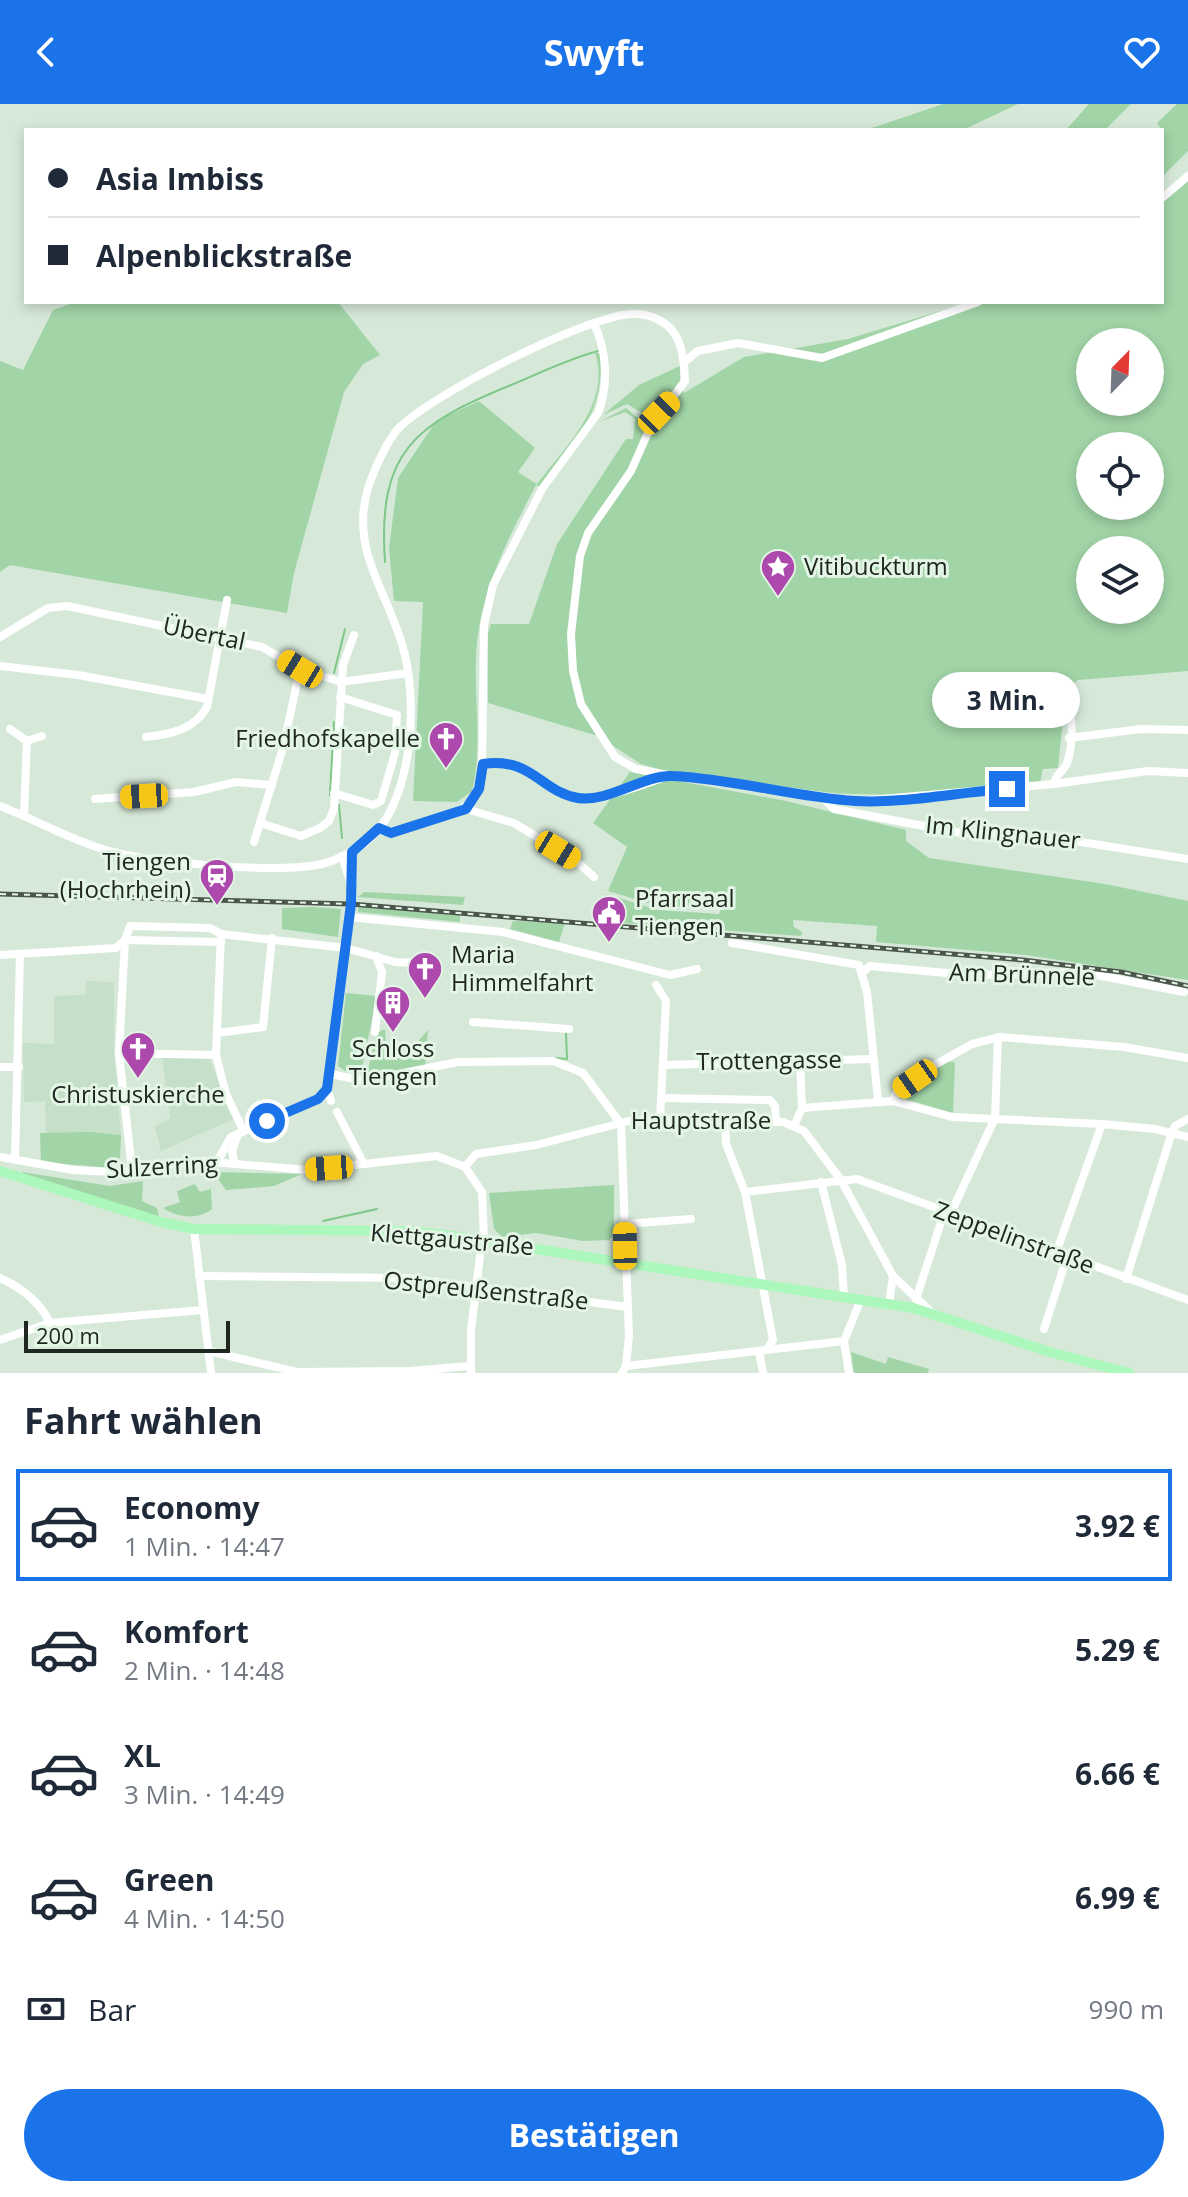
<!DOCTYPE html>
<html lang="de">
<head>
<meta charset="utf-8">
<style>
  :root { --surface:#fff; --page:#f2f2f3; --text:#1f2937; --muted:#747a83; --line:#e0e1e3; --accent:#1a73e8 }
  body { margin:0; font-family:"Open Sans",sans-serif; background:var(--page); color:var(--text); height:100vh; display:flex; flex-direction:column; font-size:30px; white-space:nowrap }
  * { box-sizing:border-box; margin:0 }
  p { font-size:26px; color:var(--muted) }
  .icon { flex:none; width:44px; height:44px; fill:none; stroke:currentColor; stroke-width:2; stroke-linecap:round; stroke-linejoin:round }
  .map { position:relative; height:1269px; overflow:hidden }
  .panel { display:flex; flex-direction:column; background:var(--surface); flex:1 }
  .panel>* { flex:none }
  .top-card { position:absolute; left:24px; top:24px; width:1140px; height:176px; border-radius:0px; box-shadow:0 4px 12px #0003; display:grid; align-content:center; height:176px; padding:0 24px; background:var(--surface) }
  .needle { width:52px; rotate:23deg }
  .buttons { position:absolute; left:1076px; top:224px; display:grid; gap:16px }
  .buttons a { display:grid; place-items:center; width:88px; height:88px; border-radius:50%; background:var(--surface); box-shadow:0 4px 12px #0003; font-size:40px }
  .scale { position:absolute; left:24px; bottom:20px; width:206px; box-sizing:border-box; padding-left:8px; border:4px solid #202721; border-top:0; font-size:22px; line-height:28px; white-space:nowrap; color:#202721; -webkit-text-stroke:6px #e3f6e5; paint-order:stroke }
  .end { position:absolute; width:36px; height:36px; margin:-18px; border:10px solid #1a73e8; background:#fff; box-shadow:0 0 0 4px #fff }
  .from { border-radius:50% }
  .bubble { position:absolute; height:56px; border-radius:28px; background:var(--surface); box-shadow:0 4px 12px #0003; font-size:26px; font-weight:700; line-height:56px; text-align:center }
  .car { position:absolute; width:24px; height:48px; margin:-24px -12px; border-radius:10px; box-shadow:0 0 6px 2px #0007; background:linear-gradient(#f5c518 24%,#345 0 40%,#f5c518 0 76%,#345 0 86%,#f5c518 0) }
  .top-card b { display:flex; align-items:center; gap:28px; height:76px; font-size:30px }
  .top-card b+b { border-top:2px solid var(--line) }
  .top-card i { width:20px; height:20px; background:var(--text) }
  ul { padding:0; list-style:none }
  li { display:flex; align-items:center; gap:24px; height:112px; margin:0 16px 12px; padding:0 8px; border:4px solid transparent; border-radius:0px }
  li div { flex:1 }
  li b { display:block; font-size:30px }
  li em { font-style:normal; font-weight:700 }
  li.active { border-color:var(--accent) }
  li>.icon { width:72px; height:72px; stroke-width:1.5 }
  h2 { padding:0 24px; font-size:36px; line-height:96px }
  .pay { display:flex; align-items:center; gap:20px; height:88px; padding:0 24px; font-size:30px }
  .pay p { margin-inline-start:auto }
  .action { display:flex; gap:16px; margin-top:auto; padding:16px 24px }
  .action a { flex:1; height:92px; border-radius:48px; background:var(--accent); color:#fff; font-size:32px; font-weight:700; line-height:92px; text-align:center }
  header { display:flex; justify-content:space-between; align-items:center; height:104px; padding:0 24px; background:var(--accent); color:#fff; font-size:36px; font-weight:700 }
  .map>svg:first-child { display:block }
  .built { fill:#c5dfc8 }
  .green { fill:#a1d4a7; fill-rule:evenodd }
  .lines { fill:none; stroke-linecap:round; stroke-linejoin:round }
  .stream { stroke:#7ec789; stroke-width:2 }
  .minor { stroke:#fff; stroke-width:8 }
  .major { stroke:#acf7bb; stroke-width:10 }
  .rail-casing { stroke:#4b554c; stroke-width:5 }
  .rail { stroke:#e3f6e5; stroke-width:2; stroke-dasharray:6; stroke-linecap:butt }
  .route { stroke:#1a73e8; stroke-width:10 }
  .labels { text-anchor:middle; stroke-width:6; stroke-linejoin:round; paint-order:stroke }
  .poi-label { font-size:24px; fill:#202721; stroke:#e3f6e5; text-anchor:start }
  .street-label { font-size:24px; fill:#202721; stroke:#e3f6e5 }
</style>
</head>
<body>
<header><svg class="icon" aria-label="back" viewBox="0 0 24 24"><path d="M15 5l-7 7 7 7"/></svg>Swyft<svg class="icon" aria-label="heart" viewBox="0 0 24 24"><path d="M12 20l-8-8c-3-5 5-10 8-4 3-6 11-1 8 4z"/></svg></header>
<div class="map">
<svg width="1188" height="1269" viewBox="0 0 1188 1269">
  <rect width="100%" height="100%" fill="#d6e9d8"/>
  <g class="built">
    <path d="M 86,877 L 114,878 L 114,950 L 121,1031 L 46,1029 L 45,997 L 24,998 L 23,939 L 54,940 L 54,892 L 85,891 Z"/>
    <path d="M 162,952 L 209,954 L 234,1015 L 161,1047 L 155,1023 L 170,1014 Z"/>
  </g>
  <g class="green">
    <path d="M 943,0 L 1018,0 L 963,26 L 866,26 Z"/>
    <path d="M 1089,0 L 1131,0 L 1105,26 L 1066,26 Z"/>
    <path d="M 1177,0 L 1188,0 L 1188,47 L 1162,73 L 1162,26 L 1157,19 Z"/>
    <path d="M 1188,70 L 1188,567 L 1078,576 L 1061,589 L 1023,587 L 1022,595 L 1046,598 L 1048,592 L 1056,593 L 1064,605 L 1058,664 L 1043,665 L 1040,679 L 900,691 L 816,689 L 662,666 L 641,660 L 598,632 L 488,599 L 487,532 L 491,520 L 529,520 L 557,440 L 626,335 L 633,335 L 635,315 L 625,308 L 599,318 L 626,304 L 648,323 L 654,316 L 627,300 L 603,311 L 639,281 L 680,262 L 680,280 L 684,289 L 744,253 L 848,235 L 970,198 L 1162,198 L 1162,93 ZM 1090,238 L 1150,238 L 1150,298 L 1090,298 ZM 1090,342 L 1150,342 L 1150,402 L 1090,402 ZM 1090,446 L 1150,446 L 1150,506 L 1090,506 Z"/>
    <path d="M 76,198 L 338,198 L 380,251 L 363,260 L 344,288 L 294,469 L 287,509 L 10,461 L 0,468 L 0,257 L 23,266 L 53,206 Z"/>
    <path d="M 595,249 L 600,249 C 606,309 574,338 541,383 L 536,381 C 507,437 479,488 476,553 C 474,598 483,642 472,687 L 457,698 L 413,697 L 423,498 L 394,497 L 389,444 L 398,374 L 436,317 L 479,297 L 535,344 L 518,368 L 537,380 C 565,343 612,299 595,249 Z"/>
    <path d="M 630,668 L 786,697 L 906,726 L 906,737 L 929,754 L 1105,780 L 1188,797 L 1188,876 L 1026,851 L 876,838 L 877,822 L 793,816 L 794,823 L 802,828 L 801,832 L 596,817 L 606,790 L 658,806 L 719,810 L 721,804 L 658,802 L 608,787 L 627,743 L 593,719 Z"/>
    <path d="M 364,788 L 465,793 L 463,801 L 358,793 Z"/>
    <path d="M 358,801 L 460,811 L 460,818 L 358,808 Z"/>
    <path d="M 314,803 L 341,805 L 338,833 L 282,825 L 282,804 Z"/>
    <path d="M 513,817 L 565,819 L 559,838 L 510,825 Z"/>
    <path d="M 346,889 L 377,892 L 361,968 L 345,967 L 338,962 Z"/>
    <path d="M 385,925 L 387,954 L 413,953 L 413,943 L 428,926 L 425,964 L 367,969 L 377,929 Z"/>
    <path d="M 945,958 L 955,958 L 953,1009 L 902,994 L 902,986 Z"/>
    <path d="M 90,1028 L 121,1031 L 120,1054 L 112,1064 L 41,1058 L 40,1029 Z"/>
    <path d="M 22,1068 L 110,1082 L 143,1077 L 142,1097 L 157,1104 L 159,1113 L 20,1072 Z"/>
    <path d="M 213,1068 L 302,1070 L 274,1082 L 226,1086 Z"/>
    <path d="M 195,1080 L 200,1088 L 211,1085 L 212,1105 C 198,1116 178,1114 163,1104 L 180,1098 L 177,1087 Z"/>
    <path d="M 614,1081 L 614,1131 L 609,1136 L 583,1137 L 537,1129 L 502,1133 L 494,1125 L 489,1089 Z"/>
    <path d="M 851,1248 L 886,1260 L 888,1253 L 929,1265 L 928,1269 L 854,1269 Z"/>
  </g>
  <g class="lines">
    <g class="stream">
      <path d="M 385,458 C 377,346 416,320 511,281 C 540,269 568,255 598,247"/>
      <path d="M 334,569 L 345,525"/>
      <path d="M 330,691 L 334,618"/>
      <path d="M 339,701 L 342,734"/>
      <path d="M 555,954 L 567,955 L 566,929"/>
      <path d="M 323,1117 L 377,1105"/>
    </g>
    <g class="minor">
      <path d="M 1162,94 L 1188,72"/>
      <path d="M 684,258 L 698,247 L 738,239 L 822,254 L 978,198"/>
      <path d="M 0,533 L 48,504 L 67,502 L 262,543 L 300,565 L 341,578 L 408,569"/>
      <path d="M 0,562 L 78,571 L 208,595"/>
      <path d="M 10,625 L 27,637"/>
      <path d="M 146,633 C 171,630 194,626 207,603 L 227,496"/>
      <path d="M 1069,634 L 1141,625 L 1188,626"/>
      <path d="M 483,660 C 533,653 547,694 582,694 C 610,694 642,681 668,672"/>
      <path d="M 1054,680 C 1056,668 1064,668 1067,659 C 1073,642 1076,600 1058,592"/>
      <path d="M 334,689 L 373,701 L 381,697 L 395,649 L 397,611 L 340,593"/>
      <path d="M 823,694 L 834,705 L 961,729 L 1037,731 L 1188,755"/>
      <path d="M 95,695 L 194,688 L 236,678 L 272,681"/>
      <path d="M 0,702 C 36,716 69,735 106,746 C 151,759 277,770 322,760 C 338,756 352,748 365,739 C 414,701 419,595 402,540 C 383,478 344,437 374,368 C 380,354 387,338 397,326 C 426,293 591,209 634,210 C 641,210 651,212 657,215 C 682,226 684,253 685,277 L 651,322 L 631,367 L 588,429 L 580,452 L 571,530 L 573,567 L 581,600 L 615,653 L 636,665 L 668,671 L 859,697 L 1054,680 L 1148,667 L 1188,669"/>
      <path d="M 466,705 L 514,719 L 576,757 L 594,773"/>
      <path d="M 24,711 L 27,637 L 42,632"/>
      <path d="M 260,719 L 301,732 L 320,724 L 329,717 L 334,705 L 343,561 L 354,531"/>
      <path d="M 379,724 L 391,729 L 457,709 L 474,695 L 482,670 L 484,521 L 493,481 L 542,385 L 598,309 C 609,281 607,247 594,220"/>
      <path d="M 254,738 L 283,644 L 300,565"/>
      <path d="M 342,752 L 350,777"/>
      <path d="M 349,813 L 503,828 L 670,871 L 697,865"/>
      <path d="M 221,830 L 216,951 L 226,990 L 243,1026"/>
      <path d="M 125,836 L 119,949 L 132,1066"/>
      <path d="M 125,836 L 221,838"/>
      <path d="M 732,839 L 859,861 L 867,888 L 878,996"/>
      <path d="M 0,851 L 116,844 L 125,836 L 130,822 L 210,824 L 221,830 L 346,844 L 395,858 L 420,859"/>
      <path d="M 862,869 L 870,862 L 968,871 L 1081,868 L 1184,888"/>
      <path d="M 656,881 L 666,897 L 660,1016"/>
      <path d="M 473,918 L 569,925"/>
      <path d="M 375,928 L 382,868 L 376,852"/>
      <path d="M 217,929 L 263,923 L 272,834"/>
      <path d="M 119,949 L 216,951"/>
      <path d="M 800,957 L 802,1004"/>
      <path d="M 664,961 L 873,955"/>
      <path d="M 0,963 L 19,963"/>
      <path d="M 331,970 L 364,977 L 458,958 L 553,957 L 583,969 L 621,1020"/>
      <path d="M 327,985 L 331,997"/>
      <path d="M 662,994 L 770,996 L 775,1002 L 776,1016"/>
      <path d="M 893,997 L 898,986 L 931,963 L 972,940 L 1000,933 L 1124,943 L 1188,954"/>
      <path d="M 337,1008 L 364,1060"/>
      <path d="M 725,1017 L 726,1040 L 745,1088 L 773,1236 L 767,1245"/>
      <path d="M 621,1020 L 629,1232 L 626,1262 L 622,1269"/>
      <path d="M 794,1022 L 802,1004 L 893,997 L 952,1013 L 1102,1020 L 1155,1025 L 1188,1033"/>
      <path d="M 0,1053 L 73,1066 L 112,1068 L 199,1057 L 308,1066 L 437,1052 L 465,1063 L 482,1088 L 484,1136"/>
      <path d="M 15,1056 L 20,850"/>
      <path d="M 217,1058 L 231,1033 L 318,995 L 327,985 L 351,800 L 352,748"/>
      <path d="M 235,1060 L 232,1048 L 237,1033"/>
      <path d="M 465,1063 L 476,1050 L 536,1041 L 629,1017 L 783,1018 L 804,1027 L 841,1076 L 893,1172 L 889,1200"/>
      <path d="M 821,1078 L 842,1161 L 844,1192"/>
      <path d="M 745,1088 L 857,1075 L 1188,1196"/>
      <path d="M 950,1111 L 995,1014 L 998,933"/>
      <path d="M 624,1120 L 691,1115"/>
      <path d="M 194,1125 L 211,1269"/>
      <path d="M 1056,1149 L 1102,1020"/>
      <path d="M 199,1172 L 406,1174 L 628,1203"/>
      <path d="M 894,1173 L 930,1207"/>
      <path d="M 0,1174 C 22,1184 40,1198 50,1219"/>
      <path d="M 1126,1175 L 1172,1028 L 1175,1022 L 1188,1015"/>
      <path d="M 916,1195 L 944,1109"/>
      <path d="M 1044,1225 L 1067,1153"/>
      <path d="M 0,1236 L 50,1219 L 202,1206"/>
      <path d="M 208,1247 L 297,1268 L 411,1267 L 469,1262"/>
      <path d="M 759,1247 L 763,1269"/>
      <path d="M 626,1262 L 844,1237"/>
      <path d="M 471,1269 L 471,1226 L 480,1152"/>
      <path d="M 849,1269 L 844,1237 L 861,1195"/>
    </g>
    <path class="major" d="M 0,1067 L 161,1118 L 194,1125 L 408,1127 L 453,1132 L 913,1204 L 1053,1249 L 1129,1269"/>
    <defs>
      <path id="rail" d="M 0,790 L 351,800 L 1023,856 L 1121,868 L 1188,882"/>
    </defs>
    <use href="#rail" class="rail-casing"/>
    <use href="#rail" class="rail"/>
  </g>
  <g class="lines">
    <path class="route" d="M 267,1017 L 318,995 L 327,985 L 351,800 L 352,748 L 379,724 L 391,729 L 466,705 L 479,685 L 483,660 C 533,653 539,687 578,694 C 608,699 645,670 673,672 C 734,675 794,693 855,697 C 902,700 959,688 1007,685"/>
  </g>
  <defs>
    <symbol id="sight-pin" viewBox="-11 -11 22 30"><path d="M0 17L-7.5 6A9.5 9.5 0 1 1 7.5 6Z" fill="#ad48ac" stroke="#e3f6e5"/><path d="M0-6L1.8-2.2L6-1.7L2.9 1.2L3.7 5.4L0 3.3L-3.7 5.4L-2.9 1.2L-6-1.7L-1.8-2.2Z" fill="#fff"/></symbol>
    <symbol id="church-pin" viewBox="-11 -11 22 30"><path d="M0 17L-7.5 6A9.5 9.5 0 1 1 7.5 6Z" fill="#ad48ac" stroke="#e3f6e5"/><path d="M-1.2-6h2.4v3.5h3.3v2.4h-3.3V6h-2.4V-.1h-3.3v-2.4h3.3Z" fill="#fff"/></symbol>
    <symbol id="station-pin" viewBox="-11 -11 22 30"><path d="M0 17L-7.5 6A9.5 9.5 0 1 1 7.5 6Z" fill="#ad48ac" stroke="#e3f6e5"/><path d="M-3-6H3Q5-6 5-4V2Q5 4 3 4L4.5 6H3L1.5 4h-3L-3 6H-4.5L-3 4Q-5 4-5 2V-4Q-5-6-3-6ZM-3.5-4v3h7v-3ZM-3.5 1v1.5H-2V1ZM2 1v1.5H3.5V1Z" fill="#fff"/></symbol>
    <symbol id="civic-pin" viewBox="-11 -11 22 30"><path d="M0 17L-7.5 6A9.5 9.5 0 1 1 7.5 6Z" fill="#ad48ac" stroke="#e3f6e5"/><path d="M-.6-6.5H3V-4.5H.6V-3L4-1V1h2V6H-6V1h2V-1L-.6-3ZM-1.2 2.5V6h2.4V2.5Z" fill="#fff"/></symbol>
    <symbol id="building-pin" viewBox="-11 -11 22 30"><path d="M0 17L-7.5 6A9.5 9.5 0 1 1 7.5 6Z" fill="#ad48ac" stroke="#e3f6e5"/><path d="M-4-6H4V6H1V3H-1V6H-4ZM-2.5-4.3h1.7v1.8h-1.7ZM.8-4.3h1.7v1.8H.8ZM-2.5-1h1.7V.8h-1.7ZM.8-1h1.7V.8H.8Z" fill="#fff"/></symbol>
  </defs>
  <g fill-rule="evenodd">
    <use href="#sight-pin" x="758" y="443" width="40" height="54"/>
    <use href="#church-pin" x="426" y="615" width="40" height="54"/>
    <use href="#station-pin" x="197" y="752" width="40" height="54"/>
    <use href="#civic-pin" x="589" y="789" width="40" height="54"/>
    <use href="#church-pin" x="405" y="845" width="40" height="54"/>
    <use href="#building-pin" x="373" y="879" width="40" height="54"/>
    <use href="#church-pin" x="118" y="925" width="40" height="54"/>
  </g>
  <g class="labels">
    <g class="poi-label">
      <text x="804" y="471">Vitibuckturm</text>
      <text x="420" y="643" text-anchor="end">Friedhofskapelle</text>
      <text x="191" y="766" text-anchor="end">Tiengen<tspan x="191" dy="28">(Hochrhein)</tspan></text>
      <text x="635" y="803">Pfarrsaal<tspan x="635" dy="28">Tiengen</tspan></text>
      <text x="451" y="859">Maria<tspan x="451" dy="28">Himmelfahrt</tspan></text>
      <text x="393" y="953" text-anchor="middle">Schloss<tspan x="393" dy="28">Tiengen</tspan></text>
      <text x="138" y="999" text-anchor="middle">Christuskierche</text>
    </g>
    <g class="street-label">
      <text transform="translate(204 530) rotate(12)" y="8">Übertal</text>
      <text transform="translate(1003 729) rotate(6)" y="8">Im Klingnauer</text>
      <text transform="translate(1022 871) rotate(2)" y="8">Am Brünnele</text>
      <text transform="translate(769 957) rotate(-1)" y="8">Trottengasse</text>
      <text x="701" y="1025">Hauptstraße</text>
      <text transform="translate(162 1063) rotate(-3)" y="8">Sulzerring</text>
      <text transform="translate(1014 1134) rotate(20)" y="8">Zeppelinstraße</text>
      <text transform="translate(452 1136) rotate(5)" y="8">Klettgaustraße</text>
      <text transform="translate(486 1187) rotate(6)" y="8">Ostpreußenstraße</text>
    </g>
  </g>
</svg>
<div class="buttons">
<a><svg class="needle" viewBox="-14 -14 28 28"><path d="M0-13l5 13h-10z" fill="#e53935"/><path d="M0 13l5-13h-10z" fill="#747a83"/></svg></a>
<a><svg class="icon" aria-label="locate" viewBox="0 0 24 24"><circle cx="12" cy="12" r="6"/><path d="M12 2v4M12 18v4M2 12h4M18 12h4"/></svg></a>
<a><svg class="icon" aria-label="layers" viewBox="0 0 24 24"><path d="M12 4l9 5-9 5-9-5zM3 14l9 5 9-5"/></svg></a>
</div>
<div class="scale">200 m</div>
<i class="end from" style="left:267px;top:1017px"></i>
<i class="end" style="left:1007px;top:685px"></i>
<div class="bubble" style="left:932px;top:568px;width:148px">3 Min.</div>
<i class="car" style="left:659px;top:309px;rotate:44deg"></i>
<i class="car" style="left:300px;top:565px;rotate:301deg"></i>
<i class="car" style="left:144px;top:692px;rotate:267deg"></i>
<i class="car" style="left:558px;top:746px;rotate:121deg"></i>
<i class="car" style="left:915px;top:975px;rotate:235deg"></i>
<i class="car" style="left:329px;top:1064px;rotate:266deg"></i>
<i class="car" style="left:625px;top:1142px;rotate:359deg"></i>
<div class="top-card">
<b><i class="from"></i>Asia Imbiss</b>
<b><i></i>Alpenblickstraße</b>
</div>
</div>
<section class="panel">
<h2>Fahrt wählen</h2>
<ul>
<li class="active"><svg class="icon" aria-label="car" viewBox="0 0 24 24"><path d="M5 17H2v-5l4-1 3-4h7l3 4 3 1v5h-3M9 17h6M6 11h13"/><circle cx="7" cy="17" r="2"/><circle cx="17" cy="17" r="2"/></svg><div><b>Economy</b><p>1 Min. · 14:47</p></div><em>3.92 €</em></li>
<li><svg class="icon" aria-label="car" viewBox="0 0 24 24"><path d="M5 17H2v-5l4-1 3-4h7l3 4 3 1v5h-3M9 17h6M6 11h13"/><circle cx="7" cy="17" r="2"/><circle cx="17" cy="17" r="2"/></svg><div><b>Komfort</b><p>2 Min. · 14:48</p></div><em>5.29 €</em></li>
<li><svg class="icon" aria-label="car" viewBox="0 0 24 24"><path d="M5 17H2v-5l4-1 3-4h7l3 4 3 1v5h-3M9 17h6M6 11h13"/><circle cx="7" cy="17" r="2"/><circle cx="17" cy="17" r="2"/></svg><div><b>XL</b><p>3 Min. · 14:49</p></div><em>6.66 €</em></li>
<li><svg class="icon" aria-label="car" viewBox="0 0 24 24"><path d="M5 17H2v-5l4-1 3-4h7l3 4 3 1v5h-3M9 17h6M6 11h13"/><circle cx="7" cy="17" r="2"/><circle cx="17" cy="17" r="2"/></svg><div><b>Green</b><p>4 Min. · 14:50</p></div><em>6.99 €</em></li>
</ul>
<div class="pay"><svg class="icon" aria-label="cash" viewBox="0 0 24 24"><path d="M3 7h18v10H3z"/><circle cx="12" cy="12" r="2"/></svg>Bar<p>990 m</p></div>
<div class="action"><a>Bestätigen</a></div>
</section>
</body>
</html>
